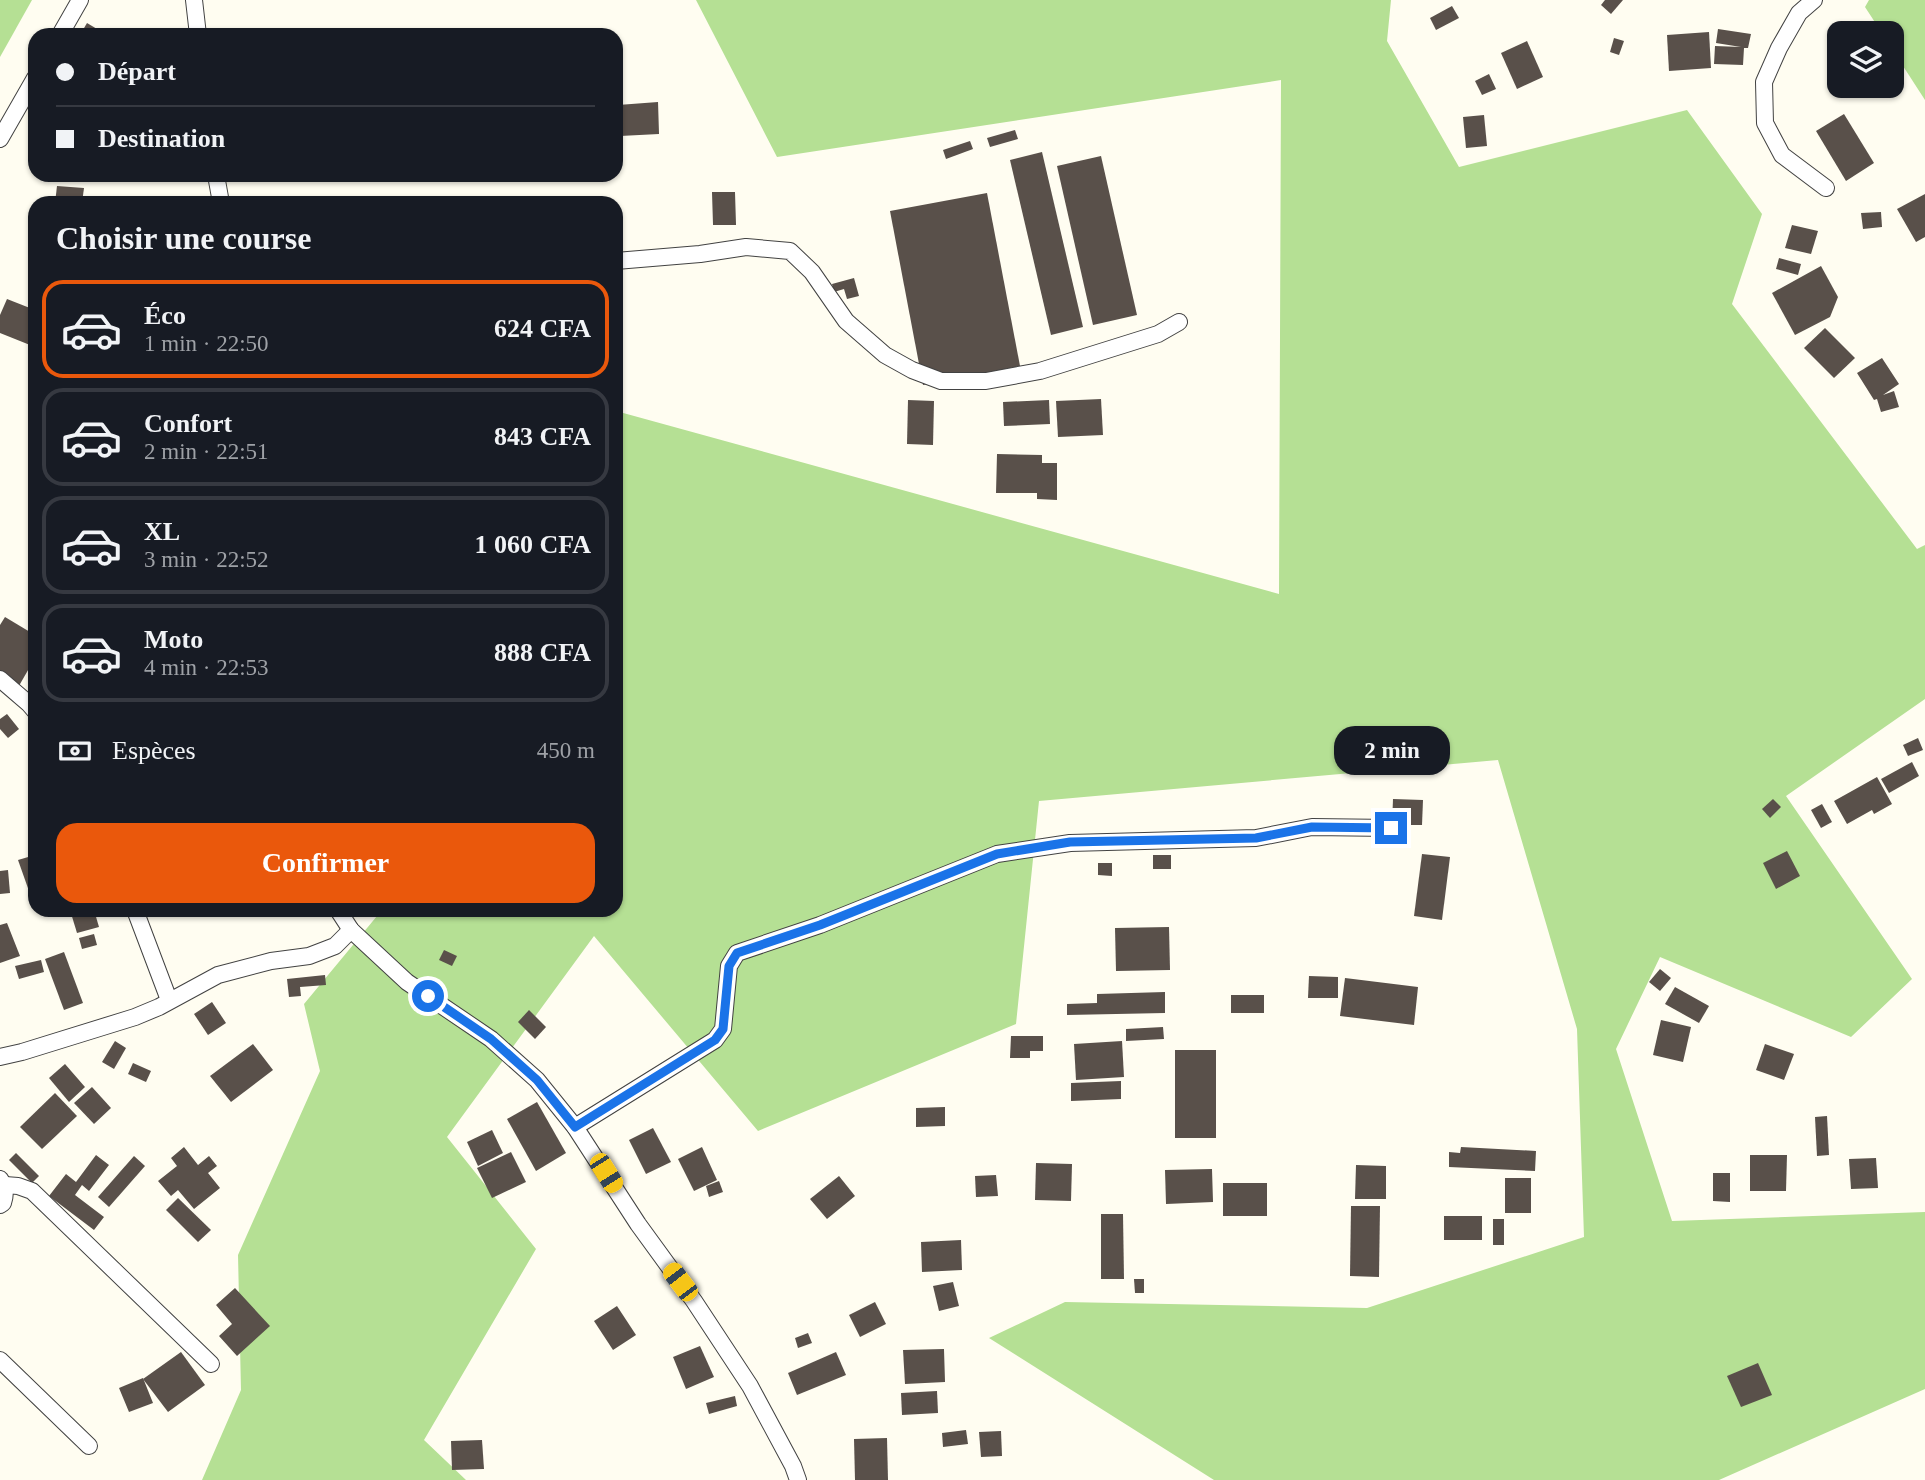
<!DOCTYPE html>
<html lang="fr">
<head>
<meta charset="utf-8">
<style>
  :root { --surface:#171b24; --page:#20242c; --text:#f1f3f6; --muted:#9ea1a6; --line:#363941; --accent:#ea580c }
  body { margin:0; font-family:"Times New Roman",serif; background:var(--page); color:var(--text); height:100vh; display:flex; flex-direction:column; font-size:26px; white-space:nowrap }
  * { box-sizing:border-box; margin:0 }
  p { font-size:23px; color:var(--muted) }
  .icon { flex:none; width:38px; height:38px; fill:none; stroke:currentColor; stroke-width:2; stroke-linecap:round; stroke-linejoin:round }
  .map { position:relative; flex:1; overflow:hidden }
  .drawer { position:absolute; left:28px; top:196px; width:595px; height:721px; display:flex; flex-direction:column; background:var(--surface); border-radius:21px; box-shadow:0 2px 5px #0004 }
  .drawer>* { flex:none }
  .banner { position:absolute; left:28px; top:28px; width:595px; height:154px; border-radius:21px; box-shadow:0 2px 5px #0004; display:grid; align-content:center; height:154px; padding:0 28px; background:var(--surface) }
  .controls { position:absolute; left:1827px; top:21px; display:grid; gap:14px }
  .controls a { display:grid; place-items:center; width:77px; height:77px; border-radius:14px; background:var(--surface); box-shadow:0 2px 5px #0004; font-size:35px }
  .end { position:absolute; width:32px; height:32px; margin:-16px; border:9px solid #1a73e8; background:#fff; box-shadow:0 0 0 4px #fff }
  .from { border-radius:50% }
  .bubble { position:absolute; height:49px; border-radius:21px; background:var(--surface); box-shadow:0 2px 5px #0004; font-size:23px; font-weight:700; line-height:49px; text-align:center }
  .car { position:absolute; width:21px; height:42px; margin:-21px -10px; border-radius:9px; box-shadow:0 0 5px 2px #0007; background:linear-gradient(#f5c518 24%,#345 0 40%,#f5c518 0 76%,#345 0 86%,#f5c518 0) }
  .banner b { display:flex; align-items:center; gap:24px; height:66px; font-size:26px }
  .banner b+b { border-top:2px solid var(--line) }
  .banner i { width:18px; height:18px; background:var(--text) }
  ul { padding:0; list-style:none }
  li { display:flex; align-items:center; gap:21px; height:98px; margin:0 14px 10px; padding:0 14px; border:4px solid var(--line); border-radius:21px }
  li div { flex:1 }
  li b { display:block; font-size:26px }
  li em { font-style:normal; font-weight:700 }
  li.on { border-color:var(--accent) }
  li>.icon { width:63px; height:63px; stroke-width:1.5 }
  h2 { padding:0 28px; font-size:32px; line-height:84px }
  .pay { display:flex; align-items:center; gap:18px; height:77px; padding:0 28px; font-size:26px }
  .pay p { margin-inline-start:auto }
  .button { display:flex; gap:14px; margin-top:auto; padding:14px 28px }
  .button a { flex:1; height:80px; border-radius:21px; background:var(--accent); color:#fff; font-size:28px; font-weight:700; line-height:80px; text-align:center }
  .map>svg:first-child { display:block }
  .forest { fill:#b5e094 }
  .building { fill:#59504a }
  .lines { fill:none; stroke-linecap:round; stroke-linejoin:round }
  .minor-casing { stroke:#424242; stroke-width:18 }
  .minor { stroke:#fff; stroke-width:16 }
  .route { stroke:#1a73e8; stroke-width:9 }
</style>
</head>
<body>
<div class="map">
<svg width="1925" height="1480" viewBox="0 0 1925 1480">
  <rect width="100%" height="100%" fill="#fffdf1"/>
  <g class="forest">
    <path d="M 0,0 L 32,0 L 0,57 Z"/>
    <path d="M 696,0 L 1391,0 L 1387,41 L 1459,167 L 1687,110 L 1762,214 L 1732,304 L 1917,549 L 1925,545 L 1925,699 L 1786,796 L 1912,979 L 1851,1037 L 1660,957 L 1616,1049 L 1672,1221 L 1925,1212 L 1925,1389 L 1719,1480 L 1214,1480 L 989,1338 L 1065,1302 L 1367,1308 L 1584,1237 L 1577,1029 L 1498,760 L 1039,801 L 1016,1024 L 758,1131 L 594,936 L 447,1137 L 536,1249 L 424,1440 L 466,1480 L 202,1480 L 241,1390 L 238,1255 L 320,1071 L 304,1004 L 382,910 L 616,910 L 616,411 L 1279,594 L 1281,80 L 777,157 Z"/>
    <path d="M 1869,0 L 1925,0 L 1925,100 L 1892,49 L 1892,33 L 1882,33 L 1865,7 Z"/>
  </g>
  <g class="building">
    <path d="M 1605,0 L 1623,0 L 1611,14 L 1601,5 Z"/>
    <path d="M 1452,6 L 1459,18 L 1436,30 L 1430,18 Z"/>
    <path d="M 87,23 L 107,35 L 80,35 Z"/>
    <path d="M 1718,29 L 1751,34 L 1748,48 L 1744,48 L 1743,65 L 1714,64 L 1715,46 L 1741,47 L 1716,43 Z"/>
    <path d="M 1709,32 L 1711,68 L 1669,71 L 1667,35 Z"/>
    <path d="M 1614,38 L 1624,41 L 1619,55 L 1610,52 Z"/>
    <path d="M 1527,41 L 1543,77 L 1517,89 L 1501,53 Z"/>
    <path d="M 1489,74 L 1496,89 L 1482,95 L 1475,81 Z"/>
    <path d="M 658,102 L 659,134 L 620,136 L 618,105 Z"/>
    <path d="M 1844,114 L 1874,163 L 1846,181 L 1816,131 Z"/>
    <path d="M 1484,115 L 1487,146 L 1466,148 L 1463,117 Z"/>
    <path d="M 1015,130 L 1018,139 L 990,147 L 987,138 Z"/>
    <path d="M 970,141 L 973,149 L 946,159 L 943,150 Z"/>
    <path d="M 1042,152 L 1083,327 L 1051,335 L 1010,160 Z"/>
    <path d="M 1101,156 L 1137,315 L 1093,325 L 1057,166 Z"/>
    <path d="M 57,186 L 84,188 L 82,203 L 55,203 Z"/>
    <path d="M 712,192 L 735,192 L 736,225 L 713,225 Z"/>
    <path d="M 987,193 L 1020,366 L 923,385 L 890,211 Z"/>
    <path d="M 1925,194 L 1925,237 L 1916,242 L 1897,209 Z"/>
    <path d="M 1881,212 L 1882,227 L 1863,229 L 1861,213 Z"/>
    <path d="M 1792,225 L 1818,231 L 1811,254 L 1785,248 Z"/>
    <path d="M 1779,258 L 1801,264 L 1798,275 L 1776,269 Z"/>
    <path d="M 1821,266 L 1838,297 L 1830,317 L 1795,335 L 1772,293 Z"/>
    <path d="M 854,278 L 859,296 L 847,299 L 844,289 L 834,292 L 832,284 Z"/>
    <path d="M 7,299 L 35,310 L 35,333 L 30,345 L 0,333 L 0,315 Z"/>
    <path d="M 1825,328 L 1855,358 L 1834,378 L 1804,348 Z"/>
    <path d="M 1882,358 L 1899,384 L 1883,395 L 1894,391 L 1899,407 L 1881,412 L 1877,399 L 1874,400 L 1857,373 Z"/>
    <path d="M 1101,399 L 1103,435 L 1058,437 L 1056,401 Z"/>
    <path d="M 908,400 L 934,401 L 933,445 L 907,444 Z"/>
    <path d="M 1049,400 L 1050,424 L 1004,426 L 1003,402 Z"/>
    <path d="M 997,454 L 1042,455 L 1042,463 L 1057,463 L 1057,500 L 1037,499 L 1037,493 L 996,493 Z"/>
    <path d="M 5,617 L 35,635 L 35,658 L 16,691 L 0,681 L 0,625 Z"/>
    <path d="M 7,714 L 19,729 L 8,738 L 0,729 L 0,719 Z"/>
    <path d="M 1918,738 L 1923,750 L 1908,756 L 1903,745 Z"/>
    <path d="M 1912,762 L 1919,776 L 1889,793 L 1881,779 Z"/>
    <path d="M 1877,777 L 1892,804 L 1874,814 L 1872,810 L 1847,824 L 1834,801 Z"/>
    <path d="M 1393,799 L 1423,800 L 1422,825 L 1392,825 Z"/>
    <path d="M 1773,799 L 1781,807 L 1770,818 L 1762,809 Z"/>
    <path d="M 1822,804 L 1832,822 L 1821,828 L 1811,810 Z"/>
    <path d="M 1787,851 L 1800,876 L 1776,889 L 1763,863 Z"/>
    <path d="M 1422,854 L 1450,857 L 1442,920 L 1414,916 Z"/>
    <path d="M 35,855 L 35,889 L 29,891 L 18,860 Z"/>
    <rect x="1153" y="855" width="18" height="14"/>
    <path d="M 1098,863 L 1112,863 L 1112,876 L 1098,875 Z"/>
    <path d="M 8,870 L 10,893 L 0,894 L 0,871 Z"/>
    <path d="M 70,910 L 94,910 L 99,927 L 77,933 Z"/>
    <path d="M 7,923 L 20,956 L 0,963 L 0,925 Z"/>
    <path d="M 1169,927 L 1170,970 L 1116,971 L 1115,928 Z"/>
    <path d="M 94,934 L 97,945 L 82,949 L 79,938 Z"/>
    <path d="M 444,950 L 457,956 L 452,966 L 439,960 Z"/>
    <path d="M 64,952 L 83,1003 L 64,1010 L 45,959 Z"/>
    <path d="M 41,960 L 44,972 L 19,979 L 15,966 Z"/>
    <path d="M 1660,969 L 1671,978 L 1660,991 L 1649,982 Z"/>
    <path d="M 325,975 L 326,985 L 300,987 L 301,996 L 289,997 L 287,979 Z"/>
    <path d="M 1309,976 L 1338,977 L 1338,998 L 1308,998 Z"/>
    <path d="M 1345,978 L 1418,987 L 1414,1025 L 1340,1016 Z"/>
    <path d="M 1675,987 L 1709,1006 L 1699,1023 L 1665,1004 Z"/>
    <path d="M 1165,992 L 1165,1013 L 1067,1015 L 1067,1004 L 1097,1003 L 1097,994 Z"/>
    <rect x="1231" y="995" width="33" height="18"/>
    <path d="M 212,1002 L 226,1023 L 208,1035 L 194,1014 Z"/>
    <path d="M 529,1010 L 546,1027 L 535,1039 L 518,1022 Z"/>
    <path d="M 1661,1020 L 1691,1027 L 1683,1062 L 1653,1055 Z"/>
    <path d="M 1163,1027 L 1164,1039 L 1126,1041 L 1126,1029 Z"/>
    <path d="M 1011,1036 L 1043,1036 L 1043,1051 L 1030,1051 L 1030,1058 L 1010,1058 Z"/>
    <path d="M 115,1041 L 126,1048 L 114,1069 L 102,1062 Z"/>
    <path d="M 1122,1041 L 1124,1077 L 1076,1080 L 1074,1044 Z"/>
    <path d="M 253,1044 L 273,1070 L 231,1102 L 210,1076 Z"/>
    <path d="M 1765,1044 L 1794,1054 L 1784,1080 L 1756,1070 Z"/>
    <rect x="1175" y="1050" width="41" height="88"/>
    <path d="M 133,1063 L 151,1071 L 146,1082 L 128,1074 Z"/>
    <path d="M 65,1064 L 85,1087 L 69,1102 L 49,1078 Z"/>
    <path d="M 1121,1081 L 1121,1099 L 1071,1101 L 1071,1083 Z"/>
    <path d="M 92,1087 L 111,1108 L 94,1124 L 74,1103 Z"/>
    <path d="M 55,1093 L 77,1116 L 42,1149 L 20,1127 Z"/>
    <path d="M 537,1102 L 566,1153 L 536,1171 L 507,1119 Z"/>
    <path d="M 945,1107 L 945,1126 L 916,1127 L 916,1108 Z"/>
    <path d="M 1827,1116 L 1829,1155 L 1817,1156 L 1815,1117 Z"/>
    <path d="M 653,1128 L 671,1162 L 646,1174 L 629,1140 Z"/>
    <path d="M 492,1130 L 503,1153 L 478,1166 L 467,1142 Z"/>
    <path d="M 184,1147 L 198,1165 L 209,1156 L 217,1166 L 208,1173 L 220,1188 L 194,1209 L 178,1190 L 171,1196 L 158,1181 L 177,1166 L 171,1158 Z"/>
    <path d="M 702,1147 L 717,1180 L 694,1191 L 678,1159 Z"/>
    <path d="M 1461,1147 L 1536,1151 L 1535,1171 L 1449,1167 L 1449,1152 L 1460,1153 Z"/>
    <path d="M 511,1152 L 526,1182 L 492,1198 L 477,1168 Z"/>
    <path d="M 16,1153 L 39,1176 L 32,1183 L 9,1160 Z"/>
    <path d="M 96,1155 L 109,1165 L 89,1191 L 82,1185 L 75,1195 L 104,1217 L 94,1230 L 49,1196 L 66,1174 L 76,1182 Z"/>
    <path d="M 1750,1155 L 1787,1155 L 1786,1191 L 1750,1191 Z"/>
    <path d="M 134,1156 L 145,1166 L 109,1207 L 98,1197 Z"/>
    <path d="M 1876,1158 L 1878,1188 L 1851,1189 L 1849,1159 Z"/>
    <path d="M 1036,1163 L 1072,1164 L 1071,1201 L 1035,1200 Z"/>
    <path d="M 1356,1165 L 1386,1166 L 1386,1199 L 1355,1199 Z"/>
    <path d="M 1212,1169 L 1213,1202 L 1166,1204 L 1165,1170 Z"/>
    <path d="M 1713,1173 L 1730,1173 L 1730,1202 L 1713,1201 Z"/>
    <path d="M 996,1175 L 998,1196 L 976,1197 L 975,1176 Z"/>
    <path d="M 839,1176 L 855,1196 L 827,1219 L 810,1199 Z"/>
    <rect x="1505" y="1178" width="26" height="35"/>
    <path d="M 719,1181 L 723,1192 L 709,1197 L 706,1186 Z"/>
    <rect x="1223" y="1183" width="44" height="33"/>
    <path d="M 178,1198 L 211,1230 L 198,1242 L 166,1210 Z"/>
    <path d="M 1351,1206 L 1380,1206 L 1379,1277 L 1350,1276 Z"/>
    <path d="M 1101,1214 L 1123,1214 L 1124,1279 L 1101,1279 Z"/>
    <rect x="1444" y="1216" width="38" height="24"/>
    <rect x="1493" y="1219" width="11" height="26"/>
    <path d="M 961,1240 L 962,1270 L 922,1272 L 921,1242 Z"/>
    <path d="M 1134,1279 L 1144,1279 L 1144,1293 L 1135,1293 Z"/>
    <path d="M 953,1282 L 959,1306 L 939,1311 L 933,1286 Z"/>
    <path d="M 235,1288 L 270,1326 L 237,1356 L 219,1336 L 232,1324 L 216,1305 Z"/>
    <path d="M 875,1302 L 886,1324 L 860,1337 L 849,1315 Z"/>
    <path d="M 617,1306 L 636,1335 L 613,1350 L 594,1321 Z"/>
    <path d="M 808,1333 L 812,1343 L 798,1348 L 795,1338 Z"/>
    <path d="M 700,1346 L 714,1377 L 686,1389 L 673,1357 Z"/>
    <path d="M 944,1349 L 945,1382 L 905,1384 L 903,1350 Z"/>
    <path d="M 181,1352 L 205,1385 L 168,1412 L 143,1379 Z"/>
    <path d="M 836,1352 L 846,1375 L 797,1395 L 788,1373 Z"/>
    <path d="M 1758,1363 L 1772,1395 L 1741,1407 L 1727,1376 Z"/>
    <path d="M 143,1378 L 153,1403 L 129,1412 L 119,1388 Z"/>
    <path d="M 937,1391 L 938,1413 L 902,1415 L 901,1393 Z"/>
    <path d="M 735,1396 L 737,1406 L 709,1414 L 706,1403 Z"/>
    <path d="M 966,1430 L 968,1444 L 943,1447 L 942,1433 Z"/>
    <path d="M 1001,1431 L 1002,1456 L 981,1457 L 979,1432 Z"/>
    <path d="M 887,1438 L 888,1480 L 855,1480 L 854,1439 Z"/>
    <path d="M 482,1440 L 484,1469 L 452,1470 L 451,1441 Z"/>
  </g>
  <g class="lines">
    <defs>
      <g id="minor">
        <path d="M 194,0 L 198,35"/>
        <path d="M 1814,0 L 1799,13 L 1779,48 L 1764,82 L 1765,123 L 1782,155 L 1826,188"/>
        <path d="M 60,35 L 80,0"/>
        <path d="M 0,139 L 35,78"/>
        <path d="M 216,175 L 221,203"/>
        <path d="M 616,261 L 700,254 L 746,247 L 790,251 L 812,272 L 846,321 L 885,355 L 912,370 L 941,381 L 986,381 L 1040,371 L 1158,334 L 1179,322"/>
        <path d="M 0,679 L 29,704 L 35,711"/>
        <path d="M 135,910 L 169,1000"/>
        <path d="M 338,910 L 351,930 L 407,982 L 491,1039 L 537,1080 L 575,1127 L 638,1224 L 694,1301 L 750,1386 L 793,1466 L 798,1480"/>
        <path d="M 0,1057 L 22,1052 L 135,1017 L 159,1007 L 218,975 L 271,961 L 309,956 L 335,946 L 351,930"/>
        <path d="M 575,1127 L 715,1040 L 723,1029 L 729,966 L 737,953 L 820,925 L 997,854 L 1070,843 L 1256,838 L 1312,827 L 1391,828"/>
        <path d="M 0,1179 C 6,1187 6,1194 3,1203 L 0,1205"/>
        <path d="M 5,1185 L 18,1186 L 32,1191 L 211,1364"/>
        <path d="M 0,1360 L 89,1446"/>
      </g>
    </defs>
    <use href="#minor" class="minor-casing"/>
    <use href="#minor" class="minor"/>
  </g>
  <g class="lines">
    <path class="route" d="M 428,996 L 491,1039 L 537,1080 L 575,1127 L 715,1040 L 723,1029 L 729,966 L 737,953 L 820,925 L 997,854 L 1070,842 L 1256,838 L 1312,827 L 1391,828"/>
  </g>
</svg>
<div class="controls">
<a><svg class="icon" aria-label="layers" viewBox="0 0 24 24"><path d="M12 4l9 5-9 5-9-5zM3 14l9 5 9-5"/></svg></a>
</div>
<i class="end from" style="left:428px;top:996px"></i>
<i class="end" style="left:1391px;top:828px"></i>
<div class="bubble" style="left:1334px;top:726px;width:116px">2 min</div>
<i class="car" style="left:606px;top:1173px;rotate:148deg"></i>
<i class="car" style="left:680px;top:1282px;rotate:323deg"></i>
<div class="banner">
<b><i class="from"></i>Départ</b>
<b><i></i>Destination</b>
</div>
<section class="drawer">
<h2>Choisir une course</h2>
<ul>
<li class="on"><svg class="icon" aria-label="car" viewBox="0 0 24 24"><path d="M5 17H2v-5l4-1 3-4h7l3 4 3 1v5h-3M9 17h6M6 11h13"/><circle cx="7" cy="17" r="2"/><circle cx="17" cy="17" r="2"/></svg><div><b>Éco</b><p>1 min · 22:50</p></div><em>624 CFA</em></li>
<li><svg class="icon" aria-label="car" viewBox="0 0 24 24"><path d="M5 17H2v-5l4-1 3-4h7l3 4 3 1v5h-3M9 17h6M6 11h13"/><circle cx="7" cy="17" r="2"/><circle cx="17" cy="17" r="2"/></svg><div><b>Confort</b><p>2 min · 22:51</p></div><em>843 CFA</em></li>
<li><svg class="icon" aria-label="car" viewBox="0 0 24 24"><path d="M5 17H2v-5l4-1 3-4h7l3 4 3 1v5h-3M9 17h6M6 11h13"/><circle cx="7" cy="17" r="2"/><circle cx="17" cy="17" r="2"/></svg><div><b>XL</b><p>3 min · 22:52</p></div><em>1 060 CFA</em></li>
<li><svg class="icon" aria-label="car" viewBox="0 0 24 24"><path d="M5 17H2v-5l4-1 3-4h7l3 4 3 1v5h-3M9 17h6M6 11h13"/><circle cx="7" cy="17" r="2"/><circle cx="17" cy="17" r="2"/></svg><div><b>Moto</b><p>4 min · 22:53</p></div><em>888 CFA</em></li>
</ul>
<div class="pay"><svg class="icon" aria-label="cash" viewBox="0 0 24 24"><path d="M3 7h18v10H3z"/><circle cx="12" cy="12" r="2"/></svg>Espèces<p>450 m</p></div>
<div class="button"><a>Confirmer</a></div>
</section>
</div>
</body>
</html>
